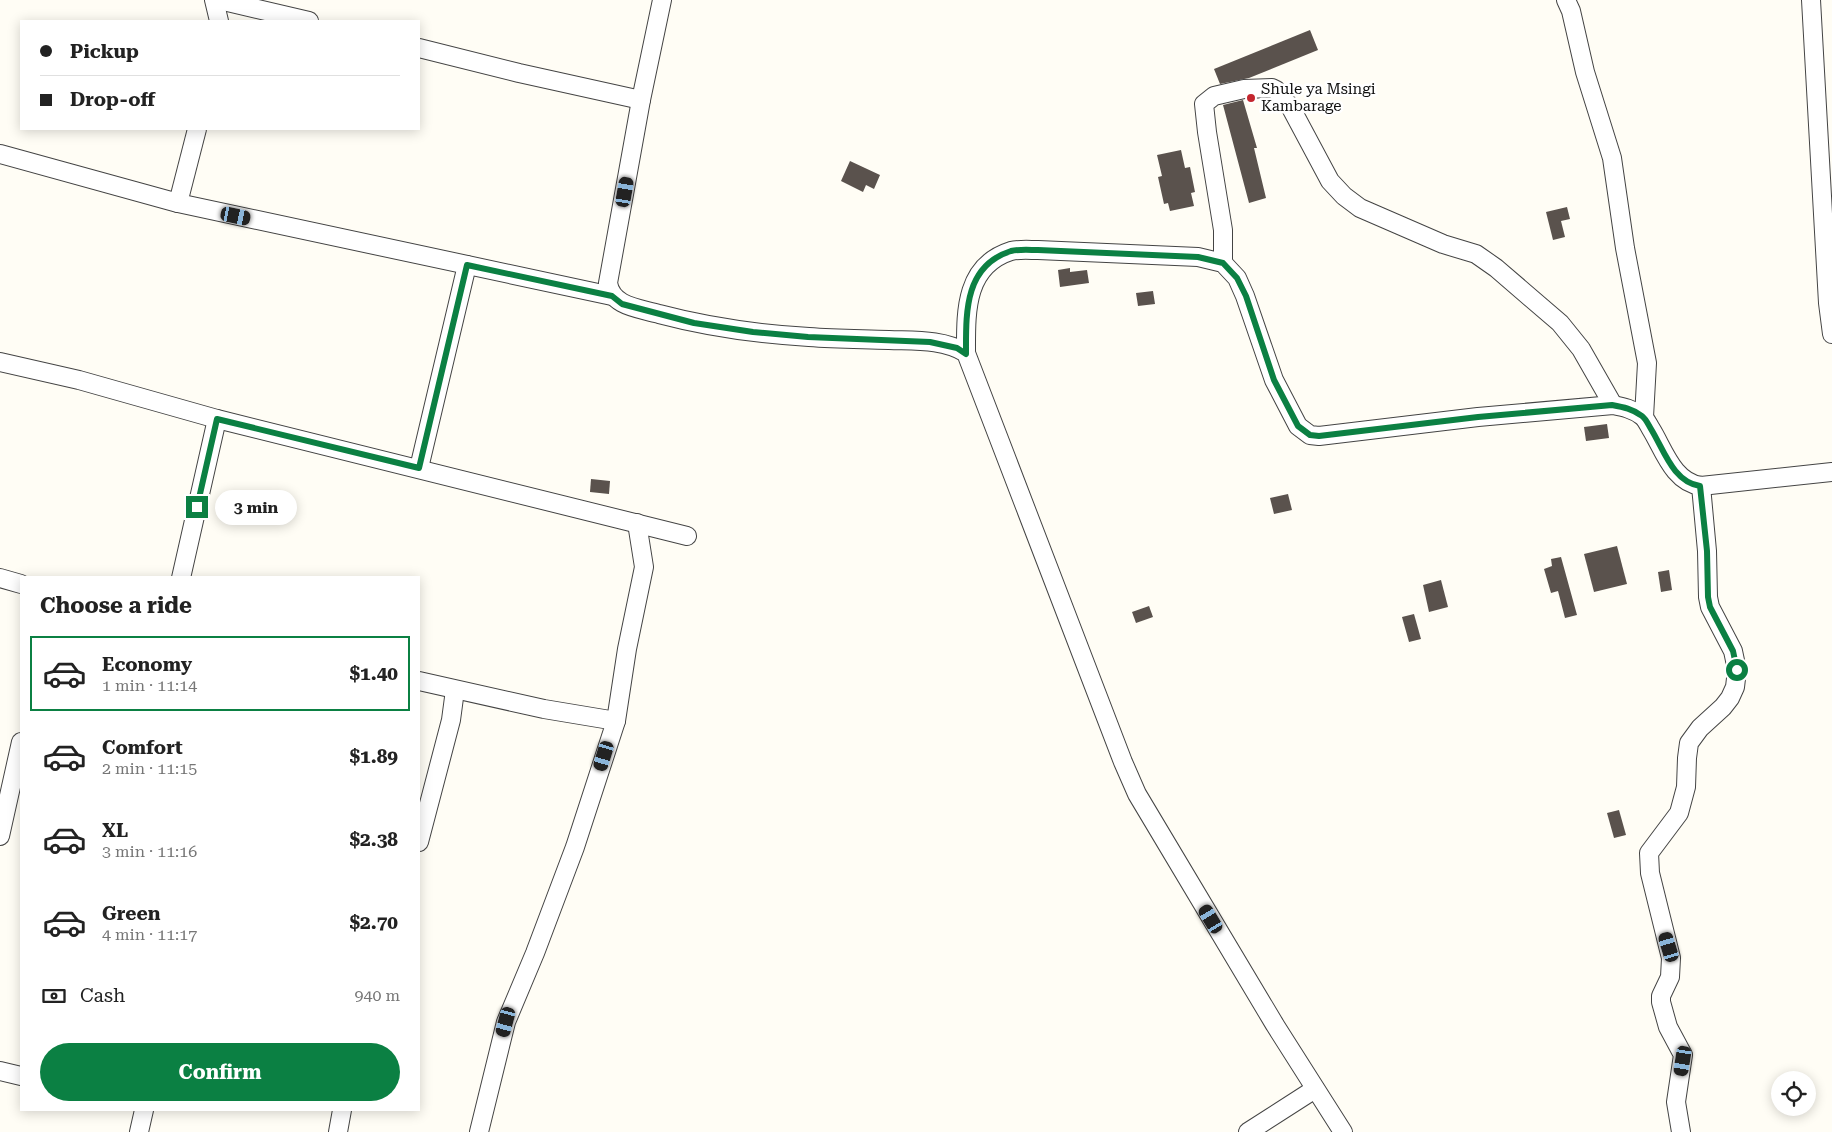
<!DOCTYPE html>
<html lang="en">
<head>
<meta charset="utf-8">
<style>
  :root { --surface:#fff; --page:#f2f2f2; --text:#222; --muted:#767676; --line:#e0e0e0; --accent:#0b8043 }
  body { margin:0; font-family:"Roboto Serif",serif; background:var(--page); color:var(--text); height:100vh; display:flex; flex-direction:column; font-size:19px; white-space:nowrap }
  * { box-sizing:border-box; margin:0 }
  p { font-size:16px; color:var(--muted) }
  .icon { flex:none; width:28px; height:28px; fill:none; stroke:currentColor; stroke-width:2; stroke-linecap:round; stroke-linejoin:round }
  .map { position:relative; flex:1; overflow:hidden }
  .side { position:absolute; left:20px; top:576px; width:400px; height:535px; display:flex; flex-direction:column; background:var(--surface); border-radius:0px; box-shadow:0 2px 12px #0003 }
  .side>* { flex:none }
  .hud { position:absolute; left:20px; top:20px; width:400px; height:110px; border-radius:0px; box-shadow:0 2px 12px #0003; display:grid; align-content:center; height:110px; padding:0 20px; background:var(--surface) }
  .buttons { position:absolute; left:1771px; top:1071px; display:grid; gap:10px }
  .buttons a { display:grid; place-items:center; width:45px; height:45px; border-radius:50%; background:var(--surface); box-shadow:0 2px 12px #0003; font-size:25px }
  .end { position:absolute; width:22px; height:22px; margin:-11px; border:6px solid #0b8043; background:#fff; box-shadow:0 0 0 2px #fff }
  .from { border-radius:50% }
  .bubble { position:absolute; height:35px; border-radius:18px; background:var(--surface); box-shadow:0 2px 12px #0003; font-size:16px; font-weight:700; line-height:35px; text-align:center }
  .car { position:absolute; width:15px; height:30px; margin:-15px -8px; border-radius:6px; box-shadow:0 0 4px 1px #0007; background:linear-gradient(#222 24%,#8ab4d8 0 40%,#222 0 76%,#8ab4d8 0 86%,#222 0) }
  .hud b { display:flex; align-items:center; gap:18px; height:48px; font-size:19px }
  .hud b+b { border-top:1px solid var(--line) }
  .hud i { width:12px; height:12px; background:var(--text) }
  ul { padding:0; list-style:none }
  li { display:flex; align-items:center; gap:15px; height:75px; margin:0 10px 8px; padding:0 10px; border:2px solid transparent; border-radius:0px }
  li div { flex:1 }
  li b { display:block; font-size:19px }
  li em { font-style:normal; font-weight:700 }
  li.on { border-color:var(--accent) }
  li>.icon { width:45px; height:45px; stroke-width:1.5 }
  h2 { padding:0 20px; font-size:22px; line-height:60px }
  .pay { display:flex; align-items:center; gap:12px; height:55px; padding:0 20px; font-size:19px }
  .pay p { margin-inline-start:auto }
  .primary-button { display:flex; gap:10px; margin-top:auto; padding:10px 20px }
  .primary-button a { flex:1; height:58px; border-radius:30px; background:var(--accent); color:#fff; font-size:20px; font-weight:700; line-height:58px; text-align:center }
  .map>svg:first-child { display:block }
  .building { fill:#5a524d }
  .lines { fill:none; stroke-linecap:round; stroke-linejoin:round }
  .minor-casing { stroke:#444; stroke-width:20 }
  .minor { stroke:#fff; stroke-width:18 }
  .route { stroke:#0b8043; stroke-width:6 }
  .poi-dot { fill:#c4262e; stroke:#fff; stroke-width:2 }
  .labels { text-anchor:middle; stroke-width:5; stroke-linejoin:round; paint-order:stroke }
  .poi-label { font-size:15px; fill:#111; stroke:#fff; text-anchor:start }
</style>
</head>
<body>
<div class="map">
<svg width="1832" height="1132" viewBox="0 0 1832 1132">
  <rect width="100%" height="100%" fill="#fffdf5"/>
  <g class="building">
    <path d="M 1310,30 L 1318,50 L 1249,78 L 1220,84 L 1214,69 Z"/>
    <path d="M 1243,100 L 1257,148 L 1254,148 L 1266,198 L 1249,203 L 1223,105 Z"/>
    <path d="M 1181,150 L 1185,168 L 1190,167 L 1195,192 L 1191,193 L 1194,206 L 1170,211 L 1168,203 L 1164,204 L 1158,177 L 1162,176 L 1157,155 Z"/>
    <path d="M 850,161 L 880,175 L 874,189 L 866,185 L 863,192 L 841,181 Z"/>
    <path d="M 1567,207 L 1570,219 L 1561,221 L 1565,237 L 1553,240 L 1546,212 Z"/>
    <path d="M 1070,268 L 1070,272 L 1087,270 L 1089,283 L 1060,287 L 1058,270 Z"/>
    <path d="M 1153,291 L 1155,304 L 1138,306 L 1136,293 Z"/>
    <path d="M 1607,424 L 1609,438 L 1586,441 L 1584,427 Z"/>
    <path d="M 591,479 L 610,481 L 609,494 L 590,492 Z"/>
    <path d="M 1288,494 L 1292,510 L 1274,514 L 1270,498 Z"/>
    <path d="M 1617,546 L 1627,584 L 1594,592 L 1584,554 Z"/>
    <path d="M 1561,557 L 1577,615 L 1565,618 L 1558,591 L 1551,593 L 1544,569 L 1552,566 L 1551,559 Z"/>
    <path d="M 1669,570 L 1672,590 L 1661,592 L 1658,572 Z"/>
    <path d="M 1441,580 L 1448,607 L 1429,612 L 1423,585 Z"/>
    <path d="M 1149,606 L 1153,617 L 1136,623 L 1132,612 Z"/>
    <path d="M 1414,614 L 1421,639 L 1409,642 L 1402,617 Z"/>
    <path d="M 1619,810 L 1626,835 L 1614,838 L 1607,813 Z"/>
  </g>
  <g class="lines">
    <defs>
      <g id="minor">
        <path d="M 214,0 L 219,21"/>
        <path d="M 219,0 L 309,21"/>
        <path d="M 662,0 L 641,100 L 608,283 C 612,307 639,308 659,314 C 708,327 758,334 809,337 C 836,339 862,339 889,340 C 915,341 943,339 966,353 L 1123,762 L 1137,794 L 1275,1025 L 1343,1132"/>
        <path d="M 1566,0 L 1571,11 L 1585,72 L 1612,158 L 1625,248 L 1647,363 L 1644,417"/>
        <path d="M 1811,0 L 1828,303 L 1832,334"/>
        <path d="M 419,48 L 519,73 L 641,100"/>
        <path d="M 0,154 L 178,203 L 612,296"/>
        <path d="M 178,203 L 197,129"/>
        <path d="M 1223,263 L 1223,230 L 1207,132 L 1204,104 L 1214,96 L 1244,89 L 1272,88 L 1276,90 L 1291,108 L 1330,181 L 1344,196 L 1360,208 L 1443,244 L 1476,254 L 1496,268 L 1560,323 L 1581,349 L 1613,405"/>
        <path d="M 966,353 C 966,313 964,266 1011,251 C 1019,249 1030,250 1038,250 L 1198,257 L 1223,263 L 1237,278 L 1245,296 L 1274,380 L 1298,426 L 1310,435 L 1319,436 L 1478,417 L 1613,405 C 1623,407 1633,409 1642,416 C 1646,419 1648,424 1651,429 C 1664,450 1673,482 1701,486 L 1832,472"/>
        <path d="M 0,362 L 79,380 L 217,419 L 687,536"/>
        <path d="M 419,468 L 467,265"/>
        <path d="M 0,578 L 21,584"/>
        <path d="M 181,578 L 217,419"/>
        <path d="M 419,681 L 544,709 L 616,721"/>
        <path d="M 0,836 L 21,742"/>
        <path d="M 419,842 L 451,720 L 455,690"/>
        <path d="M 0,1071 L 21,1076"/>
        <path d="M 139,1132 L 144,1110"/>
        <path d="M 338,1132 L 342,1110"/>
        <path d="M 479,1132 L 506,1022 L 535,953 L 575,847 L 616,721 L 627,649 L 644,567 L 637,523"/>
        <path d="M 1248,1132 L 1315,1089"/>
        <path d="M 1681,1132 L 1676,1102 L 1683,1055 L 1668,1027 L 1661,1002 L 1661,996 L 1670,977 L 1671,958 L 1650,873 L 1649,853 L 1679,813 L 1686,787 L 1687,758 L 1689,743 L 1700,728 L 1723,707 L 1730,698 L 1735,687 L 1737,670 L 1733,651 L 1710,607 L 1708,597 L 1707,551 L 1701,486"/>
      </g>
    </defs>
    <use href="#minor" class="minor-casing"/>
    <use href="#minor" class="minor"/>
  </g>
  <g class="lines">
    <path class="route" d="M 197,507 L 217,419 L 419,468 L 467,265 L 612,296 L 622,304 L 694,323 L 753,332 L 808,337 L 930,342 L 957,348 L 966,354 C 966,313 964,266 1011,251 C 1019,249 1030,250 1038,250 L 1198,257 L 1223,263 L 1237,278 L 1246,296 L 1274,380 L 1298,426 L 1310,435 L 1319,436 L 1478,417 L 1612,405 C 1623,407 1633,409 1642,416 C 1646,419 1648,424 1651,429 C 1664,450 1673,482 1700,486 L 1707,551 L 1708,597 L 1710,607 L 1733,651 L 1737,670"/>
  </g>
  <circle class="poi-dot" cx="1251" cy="98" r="5"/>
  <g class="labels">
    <g class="poi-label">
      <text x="1261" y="94">Shule ya Msingi<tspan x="1261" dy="17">Kambarage</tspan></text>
    </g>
  </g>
</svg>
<div class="buttons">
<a><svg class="icon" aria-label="locate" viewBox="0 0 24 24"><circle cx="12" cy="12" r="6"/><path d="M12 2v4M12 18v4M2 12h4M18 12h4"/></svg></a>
</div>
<i class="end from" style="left:1737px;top:670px"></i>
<i class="end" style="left:197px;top:507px"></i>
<div class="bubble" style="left:215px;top:490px;width:82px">3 min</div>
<i class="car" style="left:625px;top:192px;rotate:10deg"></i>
<i class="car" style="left:236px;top:216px;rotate:102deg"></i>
<i class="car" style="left:604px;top:756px;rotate:197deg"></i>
<i class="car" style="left:1211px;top:919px;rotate:329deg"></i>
<i class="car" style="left:1669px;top:947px;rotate:343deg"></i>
<i class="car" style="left:506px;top:1022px;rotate:195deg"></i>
<i class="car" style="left:1683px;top:1061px;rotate:189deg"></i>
<div class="hud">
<b><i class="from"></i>Pickup</b>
<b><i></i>Drop-off</b>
</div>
<section class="side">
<h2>Choose a ride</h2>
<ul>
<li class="on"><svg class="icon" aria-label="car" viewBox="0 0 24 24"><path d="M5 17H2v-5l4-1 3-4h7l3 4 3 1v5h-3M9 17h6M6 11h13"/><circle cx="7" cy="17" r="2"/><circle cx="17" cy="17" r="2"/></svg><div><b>Economy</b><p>1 min · 11:14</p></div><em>$1.40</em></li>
<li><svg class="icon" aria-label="car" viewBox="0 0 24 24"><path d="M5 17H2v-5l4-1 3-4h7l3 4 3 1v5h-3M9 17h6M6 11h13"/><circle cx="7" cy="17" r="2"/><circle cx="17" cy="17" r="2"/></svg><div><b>Comfort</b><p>2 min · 11:15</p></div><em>$1.89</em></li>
<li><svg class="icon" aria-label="car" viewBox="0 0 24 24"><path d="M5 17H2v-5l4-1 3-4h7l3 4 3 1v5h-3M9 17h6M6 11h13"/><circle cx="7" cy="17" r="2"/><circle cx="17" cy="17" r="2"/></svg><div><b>XL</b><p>3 min · 11:16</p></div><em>$2.38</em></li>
<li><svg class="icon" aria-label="car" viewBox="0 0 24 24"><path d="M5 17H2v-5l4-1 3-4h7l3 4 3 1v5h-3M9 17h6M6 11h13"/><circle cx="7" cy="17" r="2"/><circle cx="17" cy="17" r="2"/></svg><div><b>Green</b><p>4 min · 11:17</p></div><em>$2.70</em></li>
</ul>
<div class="pay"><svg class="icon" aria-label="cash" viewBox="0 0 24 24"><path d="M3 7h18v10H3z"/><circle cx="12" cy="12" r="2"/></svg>Cash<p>940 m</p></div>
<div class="primary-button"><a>Confirm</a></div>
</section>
</div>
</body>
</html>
